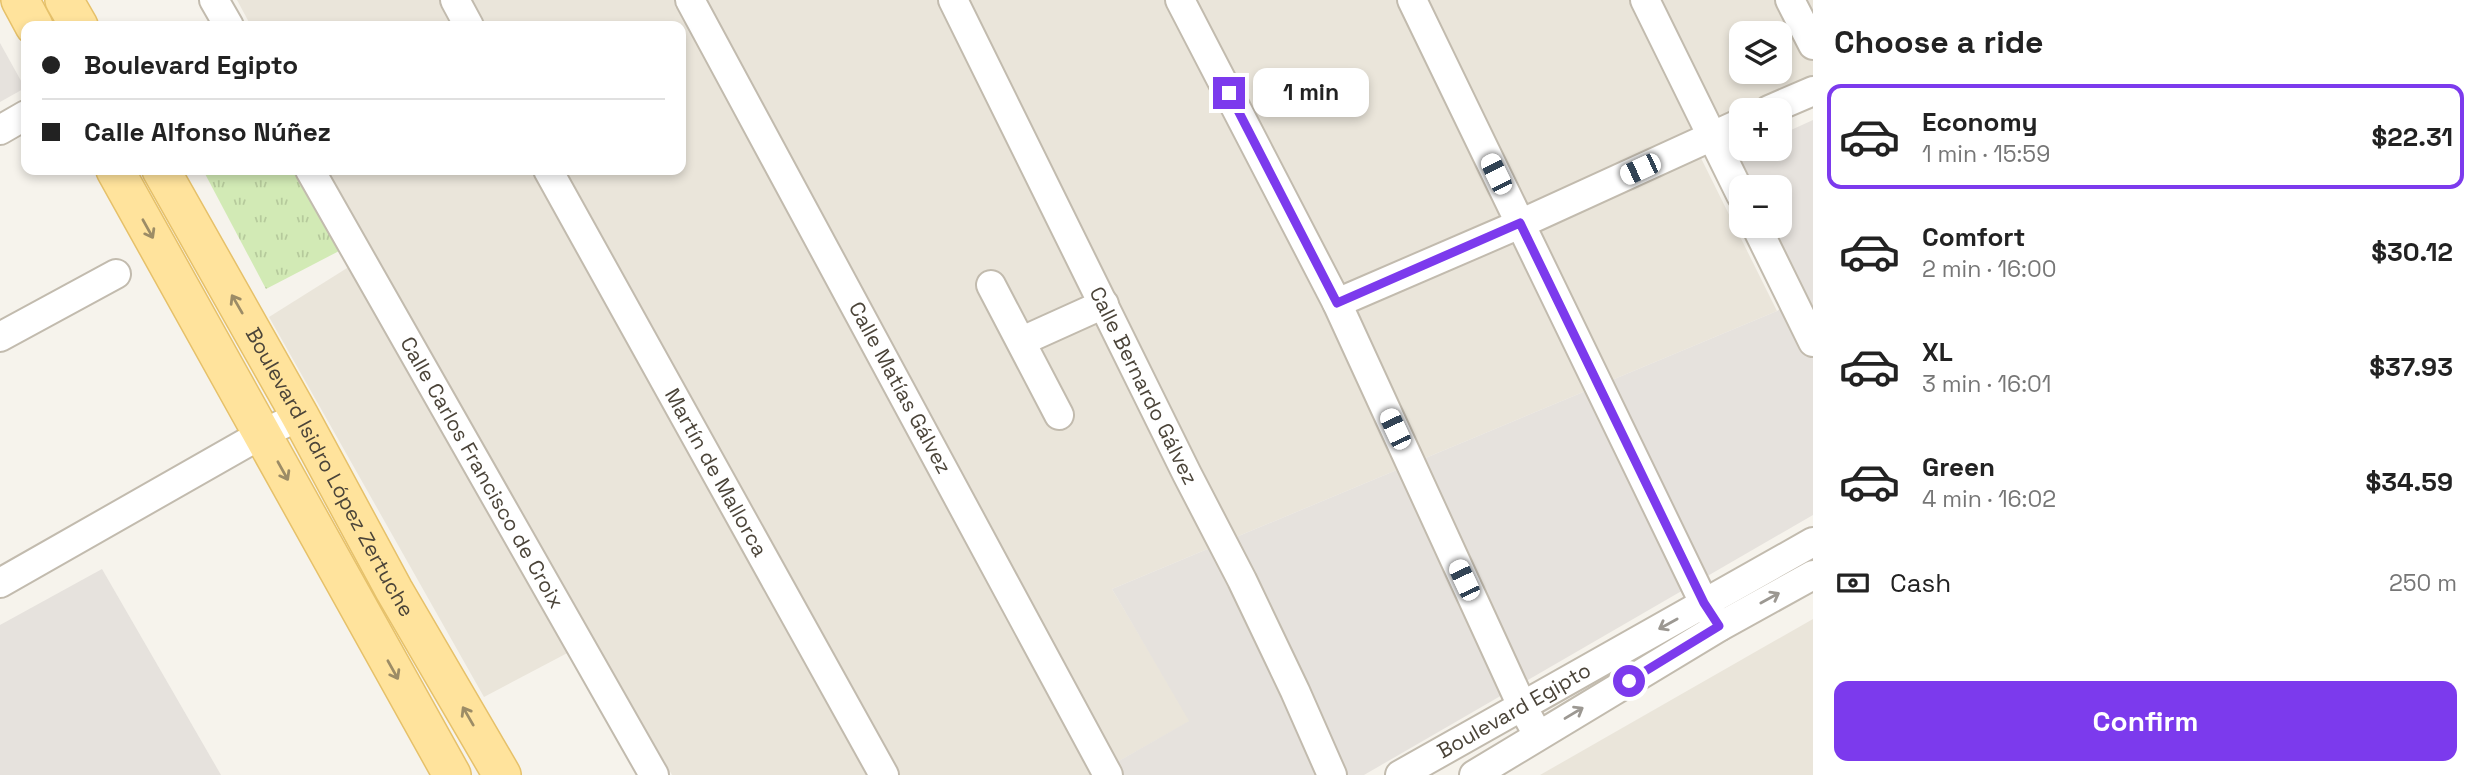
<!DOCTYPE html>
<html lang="en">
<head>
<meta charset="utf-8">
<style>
  :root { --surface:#fff; --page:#f6f6f6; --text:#222; --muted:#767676; --line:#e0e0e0; --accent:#7c3aed }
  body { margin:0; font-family:"Space Grotesk",sans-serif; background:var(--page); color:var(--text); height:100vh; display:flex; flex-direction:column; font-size:26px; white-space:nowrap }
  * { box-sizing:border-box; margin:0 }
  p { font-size:23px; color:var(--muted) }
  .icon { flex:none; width:38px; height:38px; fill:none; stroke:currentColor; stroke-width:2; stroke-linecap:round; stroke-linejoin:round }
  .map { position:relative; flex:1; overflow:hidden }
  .details { display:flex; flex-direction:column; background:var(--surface); width:665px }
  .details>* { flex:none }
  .banner { position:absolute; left:21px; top:21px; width:665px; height:154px; border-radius:14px; box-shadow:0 4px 10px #0003; display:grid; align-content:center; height:154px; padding:0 21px; background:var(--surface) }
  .fabs { position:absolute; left:1729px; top:21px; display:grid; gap:14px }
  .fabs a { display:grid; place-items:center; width:63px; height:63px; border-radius:14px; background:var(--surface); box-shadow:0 4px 10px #0003; font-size:35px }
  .end { position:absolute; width:32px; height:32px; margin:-16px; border:9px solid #7c3aed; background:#fff; box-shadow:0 0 0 4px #fff }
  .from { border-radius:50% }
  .bubble { position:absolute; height:49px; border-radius:14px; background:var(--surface); box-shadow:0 4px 10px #0003; font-size:23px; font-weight:700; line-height:49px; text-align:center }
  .car { position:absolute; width:21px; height:42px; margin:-21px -10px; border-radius:9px; box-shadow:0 0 5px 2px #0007; background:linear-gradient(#fff 24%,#345 0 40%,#fff 0 76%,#345 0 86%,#fff 0) }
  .banner b { display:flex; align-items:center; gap:24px; height:66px; font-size:26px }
  .banner b+b { border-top:2px solid var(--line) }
  .banner i { width:18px; height:18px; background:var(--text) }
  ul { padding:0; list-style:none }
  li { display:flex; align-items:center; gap:21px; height:105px; margin:0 14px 10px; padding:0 7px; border:4px solid transparent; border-radius:14px }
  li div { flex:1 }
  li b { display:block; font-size:26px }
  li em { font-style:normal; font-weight:700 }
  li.active { border-color:var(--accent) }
  li>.icon { width:63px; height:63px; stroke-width:1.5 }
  h2 { padding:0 21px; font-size:32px; line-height:84px }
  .pay { display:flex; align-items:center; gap:18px; height:77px; padding:0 21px; font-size:26px }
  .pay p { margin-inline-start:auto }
  .cta { display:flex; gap:14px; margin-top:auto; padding:14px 21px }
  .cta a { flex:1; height:80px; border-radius:14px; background:var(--accent); color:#fff; font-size:28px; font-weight:700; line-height:80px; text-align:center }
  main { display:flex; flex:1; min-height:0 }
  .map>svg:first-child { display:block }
  .residential { fill:#eae5da; fill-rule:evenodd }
  .industrial { fill:#e6e2dd }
  .park { fill:url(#park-tufts) }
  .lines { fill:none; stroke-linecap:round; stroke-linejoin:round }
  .minor-casing { stroke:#c2bbae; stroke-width:32 }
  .major-casing { stroke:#e6c16a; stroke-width:40 }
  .minor { stroke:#fff; stroke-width:28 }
  .major { stroke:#ffe39c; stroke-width:37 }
  .oneway { stroke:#9c8c66 }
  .oneway2 { stroke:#9c9892 }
  .route { stroke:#7c3aed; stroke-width:9 }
  .labels { text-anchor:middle; stroke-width:5; stroke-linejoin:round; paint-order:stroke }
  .street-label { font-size:21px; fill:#4b4439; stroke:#fff }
</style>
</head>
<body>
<main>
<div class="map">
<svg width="1813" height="775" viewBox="0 0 1813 775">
  <defs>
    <pattern id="park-tufts" width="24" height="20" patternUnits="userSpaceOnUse" patternTransform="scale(1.75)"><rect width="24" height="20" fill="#d2eab5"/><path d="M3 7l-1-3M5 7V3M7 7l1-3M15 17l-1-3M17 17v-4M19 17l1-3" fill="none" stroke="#b6ca9c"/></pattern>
  </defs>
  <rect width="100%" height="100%" fill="#f6f3ec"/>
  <g class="residential">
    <path d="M 237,0 L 1813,0 L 1813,77 L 1688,132 L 1777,311 L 1112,589 L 1190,721 L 1094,775 L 672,775 L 594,639 L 484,697 L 269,317 L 371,253 L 327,170 L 681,170 L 681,26 L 251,26 ZM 1741,33 L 1780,33 L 1780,72 L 1741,72 Z"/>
    <path d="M 1813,619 L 1813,775 L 1540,775 Z"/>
  </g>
  <g class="industrial">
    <path d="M 0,43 L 25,88 L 0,102 Z"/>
    <path d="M 1813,120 L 1813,515 L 1364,775 L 1094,775 L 1189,721 L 1112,589 L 1777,311 L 1804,292 L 1771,226 L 1780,226 L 1780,187 L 1752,187 L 1736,156 L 1751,149 L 1780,149 L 1780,135 Z"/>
    <path d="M 102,569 L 221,775 L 0,775 L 0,625 Z"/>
  </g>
  <path class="park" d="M 203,170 L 298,170 L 341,250 L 266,289 Z"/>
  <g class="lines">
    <defs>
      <g id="minor">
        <path d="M 214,0 L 229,26"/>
        <path d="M 455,0 L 469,26"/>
        <path id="s1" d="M 690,0 C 830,258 970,516 1108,775"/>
        <path id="s2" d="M 953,0 L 1187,474 L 1242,580 L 1295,691 L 1332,775"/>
        <path d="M 1180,0 L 1337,303 L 1522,706 L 1538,735"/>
        <path d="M 1412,0 L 1704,603 L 1719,627"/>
        <path d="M 1645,0 L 1741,195"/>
        <path d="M 1790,0 L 1813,45"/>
        <path d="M 1769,110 L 1813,91"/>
        <path d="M 0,130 L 26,115"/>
        <path id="s3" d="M 310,170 L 654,775"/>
        <path id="s4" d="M 548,170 L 884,775"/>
        <path d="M 1756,226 L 1813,342"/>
        <path d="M 991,285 L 1059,415"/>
        <path d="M 1337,303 L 1520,224 L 1741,123"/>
        <path d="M 0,337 L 116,274"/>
        <path d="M 1022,341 L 1104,304"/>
        <path d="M 0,583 L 262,434 L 300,416"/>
        <path id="s5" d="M 1400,775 L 1813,542"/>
        <path d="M 1474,775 L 1719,627 L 1813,575"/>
      </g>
      <g id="major">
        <path d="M 20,0 L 34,26"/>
        <path d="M 64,0 L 79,26"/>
        <path d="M 115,170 L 452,775"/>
        <path id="s6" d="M 161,170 L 300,416 L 394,590 L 502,775"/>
      </g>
    </defs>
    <use href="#minor" class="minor-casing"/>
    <use href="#major" class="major-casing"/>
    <use href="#minor" class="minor"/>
    <use href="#major" class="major"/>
  </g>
  <defs><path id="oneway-shaft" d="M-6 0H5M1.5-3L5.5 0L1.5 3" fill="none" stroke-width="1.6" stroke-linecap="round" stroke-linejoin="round" transform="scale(1.75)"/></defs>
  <g class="oneway">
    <use href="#oneway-shaft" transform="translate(148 229) rotate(61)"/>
    <use href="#oneway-shaft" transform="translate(237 304) rotate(-120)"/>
    <use href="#oneway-shaft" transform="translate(283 471) rotate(61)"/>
    <use href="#oneway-shaft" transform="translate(393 670) rotate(61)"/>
    <use href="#oneway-shaft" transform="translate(468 716) rotate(-120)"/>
  </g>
  <g class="oneway2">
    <use href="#oneway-shaft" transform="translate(1770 598) rotate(-29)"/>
    <use href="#oneway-shaft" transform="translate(1668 624) rotate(151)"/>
    <use href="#oneway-shaft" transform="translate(1574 713) rotate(-31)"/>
  </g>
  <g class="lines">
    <path class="route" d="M 1229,93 L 1337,303 L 1520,223 L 1704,603 L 1719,626 L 1629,681"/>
  </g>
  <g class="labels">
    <g class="street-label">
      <text dy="7" stroke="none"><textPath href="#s1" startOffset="441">Calle Matías Gálvez</textPath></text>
      <text dy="7" stroke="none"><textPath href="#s2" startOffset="430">Calle Bernardo Gálvez</textPath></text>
      <text dy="7" stroke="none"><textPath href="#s3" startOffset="348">Calle Carlos Francisco de Croix</textPath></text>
      <text dy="7" stroke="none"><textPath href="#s6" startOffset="346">Boulevard Isidro López Zertuche</textPath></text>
      <text dy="7" stroke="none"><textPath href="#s4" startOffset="346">Martín de Mallorca</textPath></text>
      <text dy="7" stroke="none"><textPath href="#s5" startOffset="131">Boulevard Egipto</textPath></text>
    </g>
  </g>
</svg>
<div class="fabs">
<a><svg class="icon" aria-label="layers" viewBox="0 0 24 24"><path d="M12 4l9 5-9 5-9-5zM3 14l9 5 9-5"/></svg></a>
<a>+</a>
<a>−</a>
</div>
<i class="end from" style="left:1629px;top:681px"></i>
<i class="end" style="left:1229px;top:93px"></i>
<div class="bubble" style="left:1253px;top:68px;width:116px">1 min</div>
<i class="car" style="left:1640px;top:169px;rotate:245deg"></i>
<i class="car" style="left:1496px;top:174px;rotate:334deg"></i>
<i class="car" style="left:1395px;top:429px;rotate:335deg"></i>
<i class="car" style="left:1464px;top:580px;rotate:335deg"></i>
<div class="banner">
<b><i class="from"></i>Boulevard Egipto</b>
<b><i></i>Calle Alfonso Núñez</b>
</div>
</div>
<section class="details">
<h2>Choose a ride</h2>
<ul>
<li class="active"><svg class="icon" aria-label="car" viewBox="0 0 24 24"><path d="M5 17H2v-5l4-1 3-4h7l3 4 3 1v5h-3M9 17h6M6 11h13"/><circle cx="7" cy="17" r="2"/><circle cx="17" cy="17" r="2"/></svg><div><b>Economy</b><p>1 min · 15:59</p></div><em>$22.31</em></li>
<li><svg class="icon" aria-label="car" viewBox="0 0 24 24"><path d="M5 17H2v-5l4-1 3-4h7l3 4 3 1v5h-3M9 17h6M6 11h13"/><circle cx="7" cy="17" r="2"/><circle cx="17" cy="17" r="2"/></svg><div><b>Comfort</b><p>2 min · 16:00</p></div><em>$30.12</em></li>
<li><svg class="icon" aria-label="car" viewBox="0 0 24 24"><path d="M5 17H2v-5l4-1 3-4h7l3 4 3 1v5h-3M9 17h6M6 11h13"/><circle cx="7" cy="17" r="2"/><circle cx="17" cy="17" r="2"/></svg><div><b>XL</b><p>3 min · 16:01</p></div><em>$37.93</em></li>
<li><svg class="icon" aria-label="car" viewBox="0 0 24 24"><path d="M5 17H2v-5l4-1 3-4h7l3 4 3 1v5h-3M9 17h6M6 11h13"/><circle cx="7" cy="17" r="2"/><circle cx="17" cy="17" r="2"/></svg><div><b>Green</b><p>4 min · 16:02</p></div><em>$34.59</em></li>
</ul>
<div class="pay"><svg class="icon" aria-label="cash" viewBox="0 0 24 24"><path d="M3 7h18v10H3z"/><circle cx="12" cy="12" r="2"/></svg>Cash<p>250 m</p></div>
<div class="cta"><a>Confirm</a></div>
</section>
</main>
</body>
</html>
